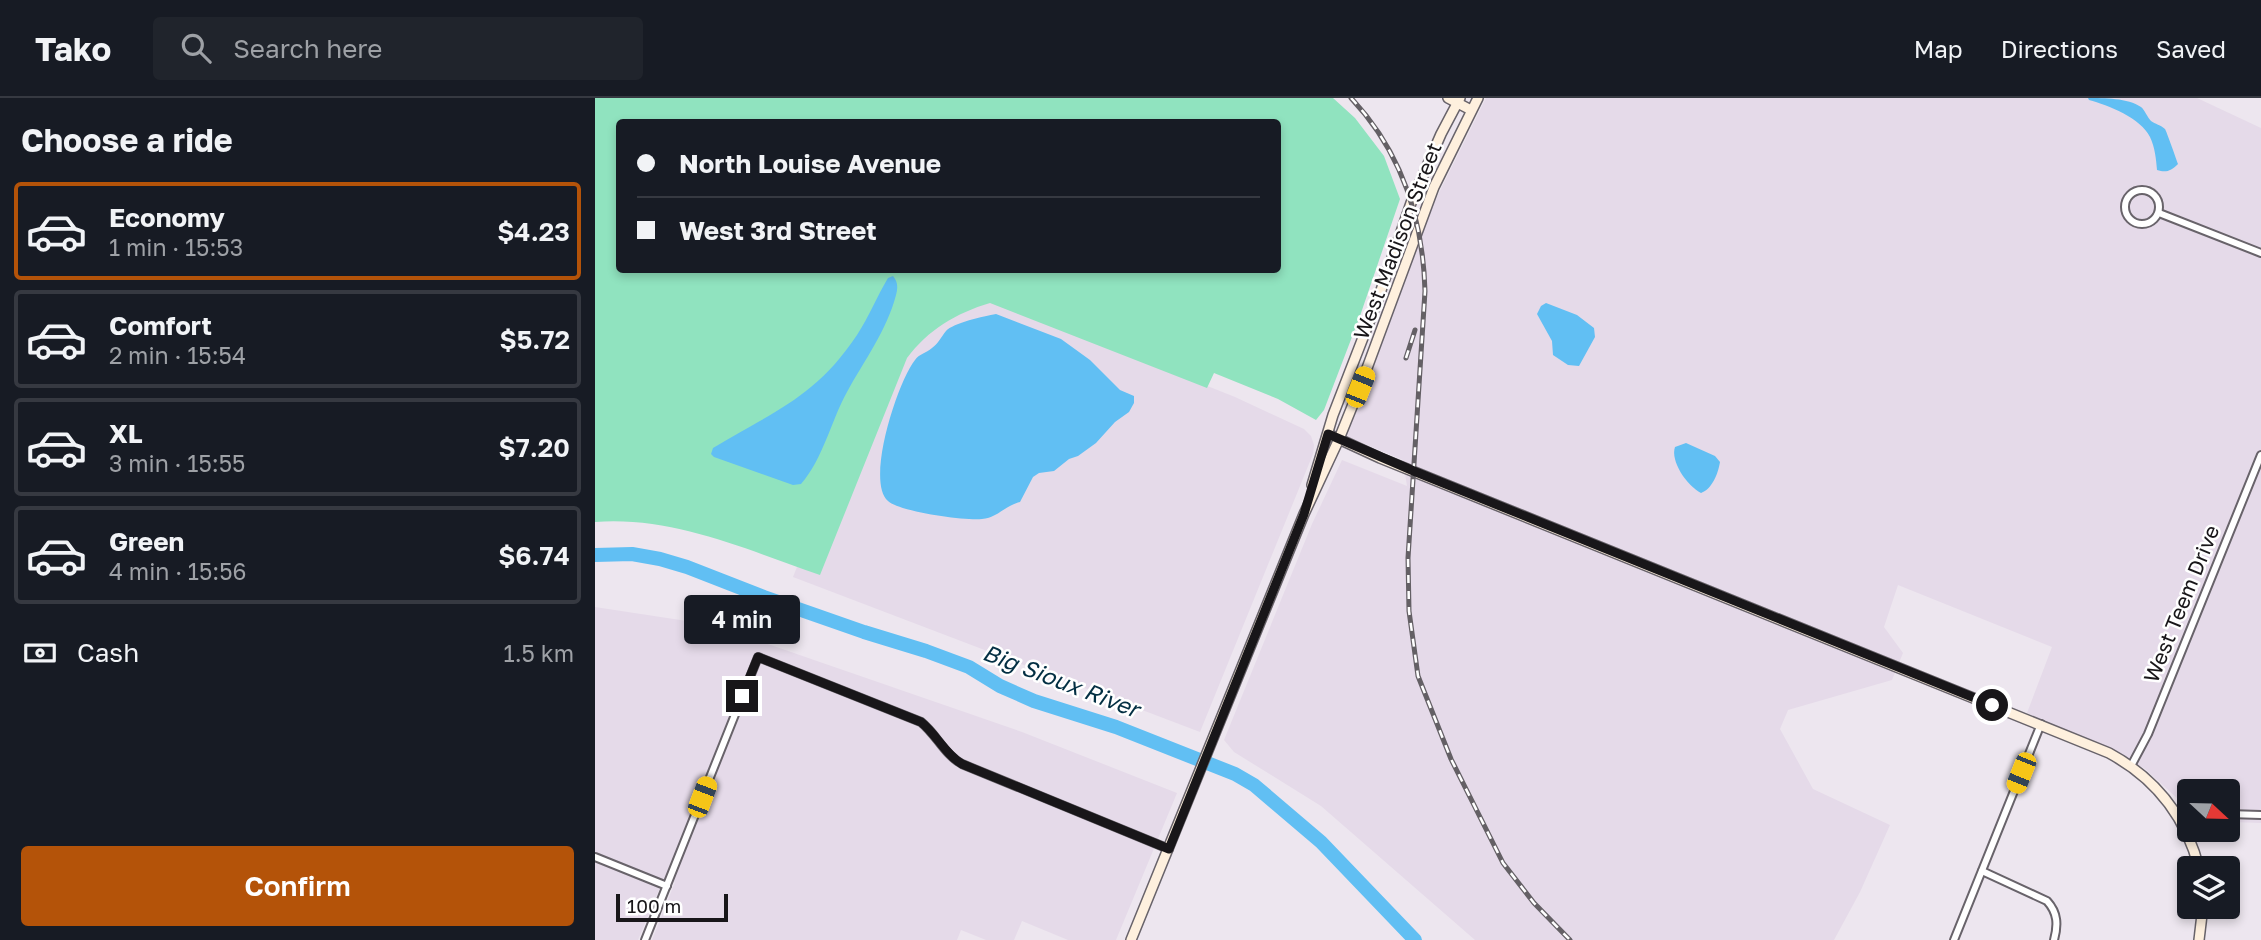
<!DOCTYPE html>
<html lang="en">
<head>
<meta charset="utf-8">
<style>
  :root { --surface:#171b24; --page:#20242c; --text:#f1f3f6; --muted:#9ea1a6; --line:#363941; --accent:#b45309 }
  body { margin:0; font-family:"Golos Text",sans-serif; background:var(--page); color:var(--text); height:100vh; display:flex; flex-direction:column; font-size:26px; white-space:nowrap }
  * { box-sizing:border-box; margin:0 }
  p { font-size:23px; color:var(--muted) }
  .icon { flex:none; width:38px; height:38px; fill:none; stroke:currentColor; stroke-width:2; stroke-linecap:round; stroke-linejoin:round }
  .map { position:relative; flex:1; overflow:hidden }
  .side { display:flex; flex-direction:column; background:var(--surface); width:595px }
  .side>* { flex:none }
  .top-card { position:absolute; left:21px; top:21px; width:665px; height:154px; border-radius:7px; box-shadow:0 4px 10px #0003; display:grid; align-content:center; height:154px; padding:0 21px; background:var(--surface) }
  .needle { width:46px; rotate:112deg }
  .controls { position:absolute; left:1582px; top:681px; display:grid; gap:14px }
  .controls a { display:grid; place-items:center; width:63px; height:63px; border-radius:7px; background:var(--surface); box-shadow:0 4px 10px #0003; font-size:35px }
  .scale { position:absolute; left:21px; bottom:18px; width:112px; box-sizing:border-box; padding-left:7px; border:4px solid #181619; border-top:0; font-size:19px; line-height:24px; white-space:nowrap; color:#181619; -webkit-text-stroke:5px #fff; paint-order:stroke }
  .end { position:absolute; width:32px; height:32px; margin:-16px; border:9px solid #181619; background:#fff; box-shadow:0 0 0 4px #fff }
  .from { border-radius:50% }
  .bubble { position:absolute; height:49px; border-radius:7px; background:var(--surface); box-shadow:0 4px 10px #0003; font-size:23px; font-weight:600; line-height:49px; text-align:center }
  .car { position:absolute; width:21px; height:42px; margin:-21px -10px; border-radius:9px; box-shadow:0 0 5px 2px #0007; background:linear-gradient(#f5c518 24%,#345 0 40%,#f5c518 0 76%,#345 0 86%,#f5c518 0) }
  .top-card b { display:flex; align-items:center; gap:24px; height:66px; font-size:26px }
  .top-card b+b { border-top:2px solid var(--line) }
  .top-card i { width:18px; height:18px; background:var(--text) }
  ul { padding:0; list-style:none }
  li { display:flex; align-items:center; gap:21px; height:98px; margin:0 14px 10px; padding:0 7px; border:4px solid var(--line); border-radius:7px }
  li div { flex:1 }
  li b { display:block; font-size:26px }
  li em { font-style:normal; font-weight:600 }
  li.active { border-color:var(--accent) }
  li>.icon { width:63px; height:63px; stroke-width:1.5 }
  h2 { padding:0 21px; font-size:32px; line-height:84px }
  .pay { display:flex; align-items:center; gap:18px; height:77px; padding:0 21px; font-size:26px }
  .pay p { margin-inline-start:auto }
  .action { display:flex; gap:14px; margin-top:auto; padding:14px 21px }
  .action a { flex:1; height:80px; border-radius:7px; background:var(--accent); color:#fff; font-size:28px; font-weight:600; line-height:80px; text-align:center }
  header { display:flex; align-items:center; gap:42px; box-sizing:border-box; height:98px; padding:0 35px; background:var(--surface); border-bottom:2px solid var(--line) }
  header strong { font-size:33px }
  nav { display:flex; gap:38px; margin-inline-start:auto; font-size:24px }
  .search { width:490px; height:63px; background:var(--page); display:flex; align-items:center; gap:18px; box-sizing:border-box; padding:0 24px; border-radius:7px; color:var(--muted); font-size:26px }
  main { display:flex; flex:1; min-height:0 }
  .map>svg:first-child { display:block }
  .built { fill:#e5dae9 }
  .green { fill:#90e3bf; fill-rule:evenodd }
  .water { fill:#61bff3 }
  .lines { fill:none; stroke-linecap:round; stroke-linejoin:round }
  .river { stroke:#61bff3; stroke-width:14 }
  .street-casing { stroke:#68636a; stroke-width:10 }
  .secondary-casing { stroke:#68636a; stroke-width:12 }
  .street { stroke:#fff; stroke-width:6 }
  .secondary { stroke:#fef0de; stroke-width:9 }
  .rail-casing { stroke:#646065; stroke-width:5 }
  .rail { stroke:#fff; stroke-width:2.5; stroke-dasharray:8; stroke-linecap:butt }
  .route { stroke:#181619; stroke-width:9 }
  .labels { text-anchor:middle; stroke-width:5; stroke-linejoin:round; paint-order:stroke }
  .street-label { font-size:21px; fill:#181619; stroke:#fff }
  .water-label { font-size:23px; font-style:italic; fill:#032f43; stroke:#fff }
</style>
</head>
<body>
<header>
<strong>Tako</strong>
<div class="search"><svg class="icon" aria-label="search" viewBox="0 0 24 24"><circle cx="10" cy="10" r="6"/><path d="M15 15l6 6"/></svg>Search here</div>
<nav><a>Map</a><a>Directions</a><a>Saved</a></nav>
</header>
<main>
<section class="side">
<h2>Choose a ride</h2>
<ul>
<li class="active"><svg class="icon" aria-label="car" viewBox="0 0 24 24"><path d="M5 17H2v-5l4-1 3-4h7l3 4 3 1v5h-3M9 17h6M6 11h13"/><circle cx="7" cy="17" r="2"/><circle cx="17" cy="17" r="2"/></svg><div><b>Economy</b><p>1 min · 15:53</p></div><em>$4.23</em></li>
<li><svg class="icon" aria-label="car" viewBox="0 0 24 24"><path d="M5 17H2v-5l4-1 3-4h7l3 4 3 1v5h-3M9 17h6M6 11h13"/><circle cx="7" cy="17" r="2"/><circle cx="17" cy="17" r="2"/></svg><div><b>Comfort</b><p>2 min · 15:54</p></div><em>$5.72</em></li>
<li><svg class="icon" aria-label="car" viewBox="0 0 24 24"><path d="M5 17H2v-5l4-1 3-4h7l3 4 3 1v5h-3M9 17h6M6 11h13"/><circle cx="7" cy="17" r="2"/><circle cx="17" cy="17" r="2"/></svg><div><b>XL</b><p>3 min · 15:55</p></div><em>$7.20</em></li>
<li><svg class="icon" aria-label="car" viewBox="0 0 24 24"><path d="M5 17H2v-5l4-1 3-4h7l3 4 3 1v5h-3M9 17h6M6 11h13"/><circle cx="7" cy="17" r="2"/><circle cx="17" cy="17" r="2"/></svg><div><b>Green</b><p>4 min · 15:56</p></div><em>$6.74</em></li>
</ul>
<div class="pay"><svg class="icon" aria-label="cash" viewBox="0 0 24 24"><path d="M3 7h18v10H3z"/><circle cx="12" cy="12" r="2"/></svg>Cash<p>1.5 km</p></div>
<div class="action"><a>Confirm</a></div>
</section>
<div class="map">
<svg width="1666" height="842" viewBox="0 0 1666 842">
  <rect width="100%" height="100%" fill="#ede6ef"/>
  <g class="built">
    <path d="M 891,0 L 1602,0 L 1666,30 L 1666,725 L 1638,724 L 1633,726 L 1633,693 L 1594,693 L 1594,719 L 1583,701 L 1549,670 L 1432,615 L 1457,549 L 1303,487 L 1289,529 L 1308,555 L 1297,582 L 1193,612 L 1185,631 L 1218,691 L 1295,727 L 1265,794 L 1239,842 L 880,842 L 726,708 L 639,654 L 629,642 L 717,426 L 747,362 L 812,388 L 808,362 L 751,338 L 810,183 L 832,119 Z"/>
    <path d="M 321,172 L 640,299 L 709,331 L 716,338 L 719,347 L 718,356 L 605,634 L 198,479 Z"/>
    <path d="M 0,509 L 118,527 L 427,634 L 582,695 L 521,842 L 473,842 L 427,823 L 419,842 L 391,842 L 366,832 L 362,842 L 57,842 L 80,784 L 69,780 L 43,842 L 0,842 Z"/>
  </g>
  <path class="green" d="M 0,0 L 738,0 L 760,20 L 789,58 L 805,101 L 765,218 L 729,312 L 721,322 L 683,301 L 619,275 L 612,290 L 395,205 C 361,215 333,232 312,260 L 225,477 C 152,452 79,418 0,424 ZM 24,24 L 682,24 L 682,172 L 24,172 Z"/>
  <g class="water">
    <path d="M 1493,0 C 1509,0 1533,0 1546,9 C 1550,12 1552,19 1556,23 C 1560,26 1566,27 1570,31 C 1571,32 1582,63 1583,66 C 1576,73 1571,75 1562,72 C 1561,60 1560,50 1555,39 C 1546,20 1513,7 1494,2 Z"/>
    <path d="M 298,178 C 303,184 303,190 301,197 C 292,232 269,263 252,294 C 236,323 228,361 206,386 L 198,387 L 119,359 L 116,356 L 118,350 C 179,313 220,300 262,237 C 274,219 282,198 293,180 Z"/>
    <path d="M 951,205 L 982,217 L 999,230 L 1000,239 L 984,268 L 973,267 L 958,257 L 957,243 L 942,216 L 946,208 Z"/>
    <path d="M 401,216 L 466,241 L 495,262 L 525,292 L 539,298 L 539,305 L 534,314 L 520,324 L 501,345 L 483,358 L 474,361 L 459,373 L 444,375 L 438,379 L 425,404 C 411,407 402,420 387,421 C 371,423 305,414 293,403 C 270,383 303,283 320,262 C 324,256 331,255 337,250 C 343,246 346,239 351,233 C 358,225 389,218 401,216 Z"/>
    <path d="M 1091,345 L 1120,358 L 1125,364 C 1123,376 1117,391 1106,395 C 1092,388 1075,363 1080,349 Z"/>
  </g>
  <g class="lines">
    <path class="river" d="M 0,457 L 37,456 L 65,461 L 92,469 L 169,499 L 269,534 L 331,553 L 374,569 L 405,588 L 439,603 L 521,629 L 640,676 L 659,687 L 726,744 L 820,842"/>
    <defs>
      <g id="street">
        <circle cx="1547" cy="109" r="17"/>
        <path d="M 1564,115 L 1666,155"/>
        <path d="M 1536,668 L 1553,636 L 1666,357"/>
        <path d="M 1633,716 L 1666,717"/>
        <path d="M 0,759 L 72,788"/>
        <path d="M 1387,773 L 1452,803 C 1463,815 1463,827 1459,842"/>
        <path d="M 50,842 L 163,559 L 326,624 C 342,637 349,656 367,666 L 574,751"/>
        <path d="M 1359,842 L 1446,626"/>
      </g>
      <g id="secondary">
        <path d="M 853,0 L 876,12"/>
        <path d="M 733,336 L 785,360 L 1514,655 C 1560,680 1591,719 1604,770"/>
        <path d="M 717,387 L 738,317 L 783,201 L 816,105 L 846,36 L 865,0"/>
        <path d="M 536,842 L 709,416 L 744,341 L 765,289 L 839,89 L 883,0"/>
        <path d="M 1604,842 L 1608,808"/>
      </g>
    </defs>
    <use href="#street" class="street-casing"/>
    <use href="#secondary" class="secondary-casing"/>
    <use href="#street" class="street"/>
    <use href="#secondary" class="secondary"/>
    <defs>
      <g id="rail">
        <path d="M 756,0 C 806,53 828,121 830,193 L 813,460 L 814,513 L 823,578 L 856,661 L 908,765 L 939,805 L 975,842"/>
        <path d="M 811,260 L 820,232"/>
      </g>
    </defs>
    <use href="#rail" class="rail-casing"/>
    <use href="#rail" class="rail"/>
  </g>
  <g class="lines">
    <path class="route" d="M 147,598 L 163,559 L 326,624 C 342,637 350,656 367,666 L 574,751 L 709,416 L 733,336 L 821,374 L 1397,607"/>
  </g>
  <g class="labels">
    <g class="street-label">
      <text transform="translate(803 143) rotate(-69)" y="7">West Madison Street</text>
      <text transform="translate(1587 506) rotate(-68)" y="7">West Teem Drive</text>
    </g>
    <g class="water-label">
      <text transform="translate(466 583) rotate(21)" y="8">Big Sioux River</text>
    </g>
  </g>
</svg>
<div class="controls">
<a><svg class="needle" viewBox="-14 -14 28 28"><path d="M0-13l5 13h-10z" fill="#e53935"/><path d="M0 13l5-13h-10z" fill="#9ea1a6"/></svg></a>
<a><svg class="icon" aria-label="layers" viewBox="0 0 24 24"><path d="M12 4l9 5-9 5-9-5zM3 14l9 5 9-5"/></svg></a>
</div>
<div class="scale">100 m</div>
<i class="end from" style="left:1397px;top:607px"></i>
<i class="end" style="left:147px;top:598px"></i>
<div class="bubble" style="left:89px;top:497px;width:116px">4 min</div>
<i class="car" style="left:765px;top:289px;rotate:22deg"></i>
<i class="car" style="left:1426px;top:675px;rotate:202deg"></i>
<i class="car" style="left:107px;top:699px;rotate:21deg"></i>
<div class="top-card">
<b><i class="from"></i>North Louise Avenue</b>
<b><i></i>West 3rd Street</b>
</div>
</div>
</main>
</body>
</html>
